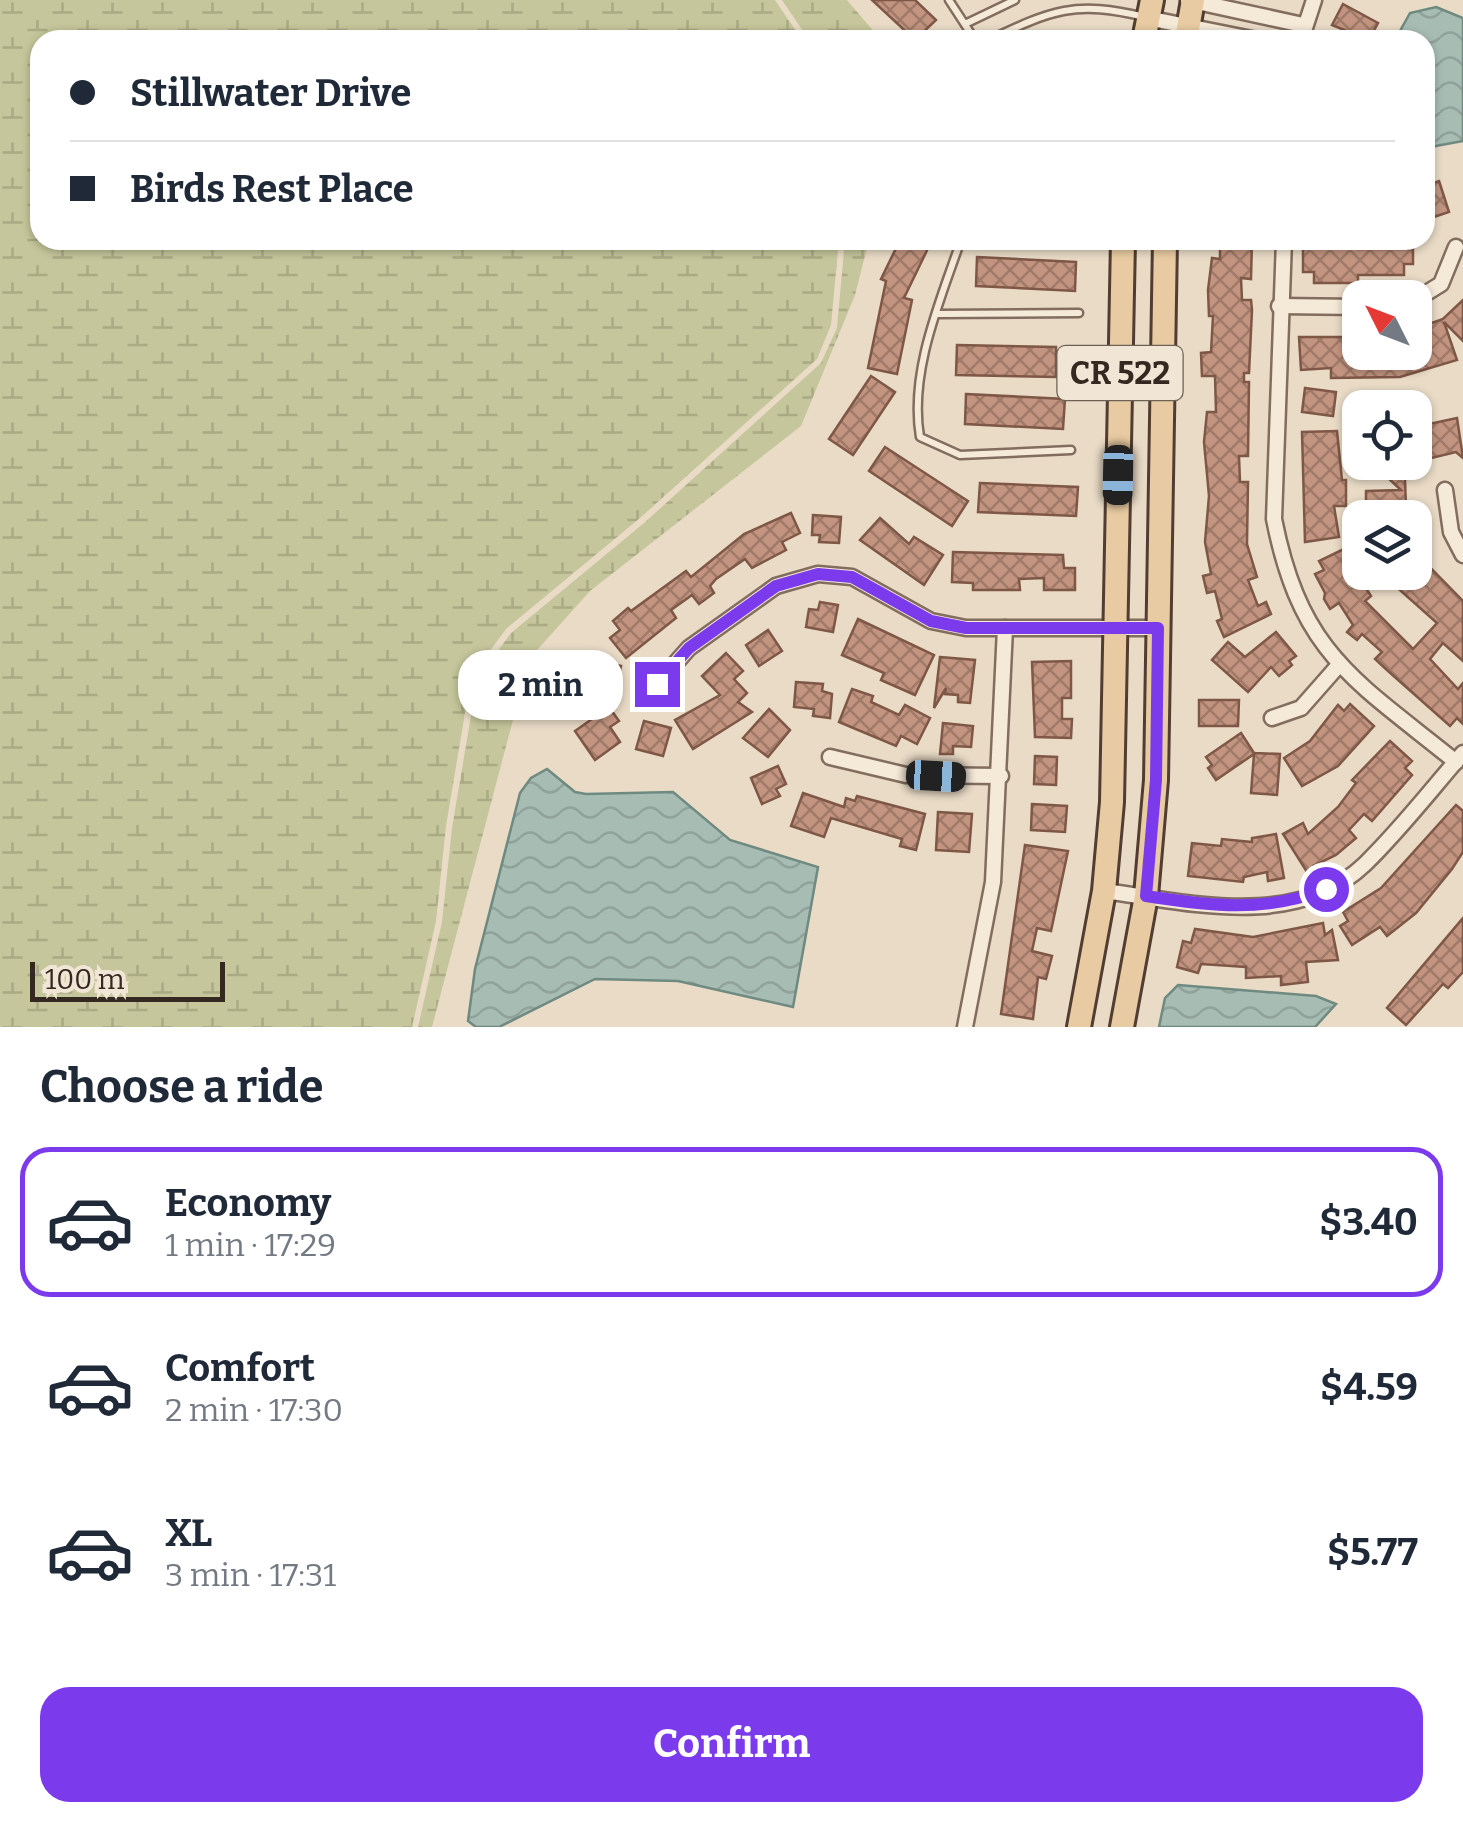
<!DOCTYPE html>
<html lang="en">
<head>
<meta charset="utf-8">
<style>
  :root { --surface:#fff; --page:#f6f6f7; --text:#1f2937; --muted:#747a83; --line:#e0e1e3; --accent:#7c3aed }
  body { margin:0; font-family:Bitter,serif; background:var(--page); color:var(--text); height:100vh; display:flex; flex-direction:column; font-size:38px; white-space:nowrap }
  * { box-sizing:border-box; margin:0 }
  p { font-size:32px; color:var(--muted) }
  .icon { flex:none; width:55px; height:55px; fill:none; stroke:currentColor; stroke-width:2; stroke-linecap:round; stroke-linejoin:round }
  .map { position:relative; height:1027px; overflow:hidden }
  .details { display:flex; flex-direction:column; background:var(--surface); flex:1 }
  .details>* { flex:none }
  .guide { position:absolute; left:30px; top:30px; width:1405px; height:220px; border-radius:30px; box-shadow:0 2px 8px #0004; display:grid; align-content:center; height:220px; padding:0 40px; background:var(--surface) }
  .needle { width:65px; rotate:312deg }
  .fabs { position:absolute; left:1342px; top:280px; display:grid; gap:20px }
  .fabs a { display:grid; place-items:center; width:90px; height:90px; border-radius:20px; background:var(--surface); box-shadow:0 2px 8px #0004; font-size:50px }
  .scale { position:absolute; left:30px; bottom:25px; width:195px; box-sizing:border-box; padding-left:10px; border:5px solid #342820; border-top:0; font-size:28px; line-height:35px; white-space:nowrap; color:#342820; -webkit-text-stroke:8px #f1e6d5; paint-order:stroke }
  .end { position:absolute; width:45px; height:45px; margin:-22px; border:12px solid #7c3aed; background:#fff; box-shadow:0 0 0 5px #fff }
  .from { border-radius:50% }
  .bubble { position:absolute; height:70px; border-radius:30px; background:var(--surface); box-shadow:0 2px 8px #0004; font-size:32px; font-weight:700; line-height:70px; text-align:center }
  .car { position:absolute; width:30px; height:60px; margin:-30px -15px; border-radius:12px; box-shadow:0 0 8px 2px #0007; background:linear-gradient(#222 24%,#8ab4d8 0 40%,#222 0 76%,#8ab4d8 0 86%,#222 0) }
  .guide b { display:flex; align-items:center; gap:35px; height:95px; font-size:38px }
  .guide b+b { border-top:2px solid var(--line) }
  .guide i { width:25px; height:25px; background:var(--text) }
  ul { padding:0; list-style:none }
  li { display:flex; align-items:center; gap:30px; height:150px; margin:0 20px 15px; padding:0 20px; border:5px solid transparent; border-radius:30px }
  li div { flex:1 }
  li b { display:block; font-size:38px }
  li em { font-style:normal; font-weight:700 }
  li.selected { border-color:var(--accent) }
  li>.icon { width:90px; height:90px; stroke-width:1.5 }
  h2 { padding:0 40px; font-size:45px; line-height:120px }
  .button { display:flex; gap:20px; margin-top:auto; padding:20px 40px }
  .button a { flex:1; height:115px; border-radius:30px; background:var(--accent); color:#fff; font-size:40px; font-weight:700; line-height:115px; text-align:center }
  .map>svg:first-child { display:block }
  .wetland { fill:url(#wetland-marsh) }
  .water { fill:url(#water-waves); stroke:#6f8a81; stroke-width:2.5 }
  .building { fill:url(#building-cross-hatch); stroke:#7f5746; stroke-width:2.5 }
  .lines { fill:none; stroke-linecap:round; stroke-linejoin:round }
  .service-casing { stroke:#826d5e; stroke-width:11 }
  .minor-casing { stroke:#826d5e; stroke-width:19 }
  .primary-casing { stroke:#513d31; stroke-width:28 }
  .service { stroke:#f5e9d8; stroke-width:6 }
  .minor { stroke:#f5e9d8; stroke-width:14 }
  .primary { stroke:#e8cba2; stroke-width:22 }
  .route { stroke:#7c3aed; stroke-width:12 }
  .labels { text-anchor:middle; stroke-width:10; stroke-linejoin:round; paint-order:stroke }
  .shield { fill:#f1e6d5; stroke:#6d6156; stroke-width:2.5 }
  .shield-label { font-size:32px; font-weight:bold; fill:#342820 }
</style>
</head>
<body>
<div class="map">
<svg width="1463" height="1027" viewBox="0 0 1463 1027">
  <defs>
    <pattern id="wetland-marsh" width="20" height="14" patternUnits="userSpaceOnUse" patternTransform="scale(2.5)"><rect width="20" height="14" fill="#c5c69b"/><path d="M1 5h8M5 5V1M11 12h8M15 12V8" fill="none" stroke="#aaaa85"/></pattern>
    <pattern id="water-waves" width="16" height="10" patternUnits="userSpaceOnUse" patternTransform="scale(2.5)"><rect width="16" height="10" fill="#a7bdb4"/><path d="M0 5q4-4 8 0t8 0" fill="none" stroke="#90a29a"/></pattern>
    <pattern id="building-cross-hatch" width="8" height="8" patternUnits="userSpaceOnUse" patternTransform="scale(2.5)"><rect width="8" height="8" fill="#c39580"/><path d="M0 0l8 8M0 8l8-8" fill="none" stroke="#9f7a68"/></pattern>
  </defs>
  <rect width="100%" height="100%" fill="#e9dbc6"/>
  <g class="wetland">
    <path d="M 0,0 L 775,0 L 802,40 L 40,40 L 40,240 L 839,240 L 831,325 L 817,359 L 640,518 L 506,629 L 483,660 L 467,701 L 446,826 L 436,921 L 412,1027 L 0,1027 Z"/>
    <path d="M 782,0 L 847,0 L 881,40 L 809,40 Z"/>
    <path d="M 845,240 L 869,240 L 855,295 L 801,426 L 590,591 L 529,659 L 432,1027 L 418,1027 L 442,922 L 452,828 L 473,704 L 489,663 L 511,633 L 644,523 L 821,363 L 837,328 Z"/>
  </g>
  <g class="water">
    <path d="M 1436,7 L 1463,18 L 1463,141 L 1425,148 L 1425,40 L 1395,40 L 1410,13 Z"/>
    <path d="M 547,769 L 575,792 L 586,794 L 673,792 L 730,840 L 818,867 L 793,1007 L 678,981 L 595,979 L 499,1027 L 476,1027 L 468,1021 L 475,969 L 520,793 L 531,778 Z"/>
    <path d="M 1178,985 L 1316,996 L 1336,1004 L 1315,1027 L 1159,1027 L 1165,998 Z"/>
  </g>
  <g class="building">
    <path d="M 872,0 L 915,0 L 936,20 L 915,40 Z"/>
    <path d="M 1343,4 L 1378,23 L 1369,40 L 1332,25 Z"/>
    <path d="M 1439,181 L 1449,212 L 1425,220 L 1425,186 Z"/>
    <path d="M 900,240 L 932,240 L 904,298 L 912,300 L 897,374 L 868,368 L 886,281 L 881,279 Z"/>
    <path d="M 1220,240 L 1252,240 L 1251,279 L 1241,278 L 1242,300 L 1251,300 L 1252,310 L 1249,373 L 1244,373 L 1244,382 L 1249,382 L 1248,456 L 1239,456 L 1240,482 L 1248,482 L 1247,544 L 1257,577 L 1248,580 L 1258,606 L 1266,602 L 1271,614 L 1224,637 L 1217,621 L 1222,619 L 1215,591 L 1207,593 L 1203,576 L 1211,574 L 1205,542 L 1209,496 L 1204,442 L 1207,412 L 1216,412 L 1215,376 L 1202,376 L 1201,353 L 1211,352 L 1213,316 L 1209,316 L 1208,290 L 1212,258 L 1220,259 Z"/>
    <path d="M 1357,241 L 1357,249 L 1413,249 L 1413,264 L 1404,264 L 1404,275 L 1358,275 L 1358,283 L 1314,283 L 1314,272 L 1303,272 L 1303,249 L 1333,248 L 1332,242 Z"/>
    <path d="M 977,257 L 1076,262 L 1075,291 L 976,286 Z"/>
    <path d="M 1463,300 L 1463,341 L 1444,322 L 1457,360 L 1400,377 L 1331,378 L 1331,368 L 1301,370 L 1299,337 L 1356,337 L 1355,352 L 1415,352 L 1415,329 L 1443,319 Z"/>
    <path d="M 957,345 L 1056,347 L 1056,377 L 956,375 Z"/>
    <path d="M 871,376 L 895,392 L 853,455 L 829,439 Z"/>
    <path d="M 1305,388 L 1336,392 L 1333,416 L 1302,412 Z"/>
    <path d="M 966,394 L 1065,399 L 1063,429 L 965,424 Z"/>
    <path d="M 1457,418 L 1463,458 L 1456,452 L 1415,462 L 1415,427 Z"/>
    <path d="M 1337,431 L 1342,480 L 1346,480 L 1346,506 L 1334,506 L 1339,537 L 1305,542 L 1302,432 Z"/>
    <path d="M 885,447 L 968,501 L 952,526 L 869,471 Z"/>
    <path d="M 1371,462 L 1408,462 L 1415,469 L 1405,480 L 1406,506 L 1396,506 L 1396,516 L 1366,517 L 1366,491 L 1401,490 Z"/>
    <path d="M 980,483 L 1078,487 L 1076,516 L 978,512 Z"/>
    <path d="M 791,513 L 800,533 L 782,542 L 786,550 L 752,568 L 745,559 L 716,579 L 710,586 L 714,593 L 699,604 L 692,595 L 671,610 L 676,618 L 626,658 L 610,638 L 620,630 L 613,621 L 628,608 L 631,611 L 686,571 L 691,577 L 744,534 Z"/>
    <path d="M 813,515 L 841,517 L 839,543 L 819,542 L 820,535 L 812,535 Z"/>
    <path d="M 880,518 L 909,544 L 914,537 L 943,555 L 924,585 L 860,540 Z"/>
    <path d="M 1348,547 L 1359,570 L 1355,571 L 1371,596 L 1365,601 L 1413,649 L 1437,623 L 1391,582 L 1399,572 L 1415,572 L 1415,552 L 1463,601 L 1463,661 L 1443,643 L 1430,659 L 1458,689 L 1463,683 L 1463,724 L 1457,718 L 1450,726 L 1388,671 L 1375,659 L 1382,652 L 1362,634 L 1357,640 L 1347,632 L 1353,625 L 1339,603 L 1330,609 L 1324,599 L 1325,593 L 1315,574 L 1324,570 L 1319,561 Z"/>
    <path d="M 953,552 L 1063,555 L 1064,568 L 1075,568 L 1075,590 L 1044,590 L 1044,578 L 1019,579 L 1020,590 L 973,590 L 973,583 L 952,582 Z"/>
    <path d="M 820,602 L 838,605 L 833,632 L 806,627 L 809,609 L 818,610 Z"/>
    <path d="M 858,619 L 934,655 L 915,695 L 881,680 L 884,673 L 842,655 Z"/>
    <path d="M 768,630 L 782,651 L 759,666 L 746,645 Z"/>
    <path d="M 1276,632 L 1296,656 L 1289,661 L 1292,665 L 1279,676 L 1271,667 L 1248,692 L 1212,660 L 1228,642 L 1245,657 Z"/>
    <path d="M 726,653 L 743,671 L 734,679 L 747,693 L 738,702 L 752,712 L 693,749 L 675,720 L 720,695 L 702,676 Z"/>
    <path d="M 940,657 L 975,660 L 970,703 L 958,702 L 958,695 L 945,694 L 946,688 L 934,708 Z"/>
    <path d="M 586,658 L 621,666 L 613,699 L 578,690 Z"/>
    <path d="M 1071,661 L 1071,698 L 1062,698 L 1062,719 L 1072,719 L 1071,738 L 1035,737 L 1032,662 Z"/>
    <path d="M 796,682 L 823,684 L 822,691 L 832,694 L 830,718 L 813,716 L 814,709 L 794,707 Z"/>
    <path d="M 852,689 L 873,696 L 871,702 L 899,715 L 905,705 L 930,718 L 917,744 L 901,736 L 896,746 L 839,722 Z"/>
    <path d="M 1199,700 L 1239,700 L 1238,726 L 1199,726 Z"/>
    <path d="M 1350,704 L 1374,726 L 1338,766 L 1302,786 L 1284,758 L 1310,741 L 1338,705 L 1344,711 Z"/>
    <path d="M 609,707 L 619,721 L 610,727 L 620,742 L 595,760 L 575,731 Z"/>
    <path d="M 769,709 L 790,730 L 768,757 L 743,738 Z"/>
    <path d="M 644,721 L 671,728 L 663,756 L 636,749 Z"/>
    <path d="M 943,723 L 973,726 L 971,747 L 953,746 L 953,754 L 940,754 Z"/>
    <path d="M 1241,733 L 1254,753 L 1280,754 L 1277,795 L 1251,793 L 1254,754 L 1216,780 L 1208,768 L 1212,765 L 1206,757 Z"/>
    <path d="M 1390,741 L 1412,761 L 1405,768 L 1412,775 L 1372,821 L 1364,814 L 1349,830 L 1356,838 L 1336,855 L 1313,866 L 1314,883 L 1283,834 L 1303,823 L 1308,834 L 1338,807 L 1356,783 L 1352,780 Z"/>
    <path d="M 1035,756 L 1057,757 L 1056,785 L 1034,784 Z"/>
    <path d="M 778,766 L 786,784 L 776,789 L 780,796 L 762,804 L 751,778 Z"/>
    <path d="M 803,793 L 844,807 L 846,798 L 855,801 L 857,796 L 925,814 L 916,850 L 900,846 L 902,839 L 831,818 L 824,837 L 791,826 Z"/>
    <path d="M 1032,804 L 1067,806 L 1065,832 L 1031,830 Z"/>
    <path d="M 1456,805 L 1463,811 L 1463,852 L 1452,869 L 1416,913 L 1387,936 L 1380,927 L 1352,945 L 1340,926 L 1348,921 L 1343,912 L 1381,888 Z"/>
    <path d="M 938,812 L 972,814 L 969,852 L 936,850 Z"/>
    <path d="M 1276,834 L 1284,878 L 1268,881 L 1267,872 L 1244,877 L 1243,882 L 1188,876 L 1192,843 L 1221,846 L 1222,839 L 1252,842 L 1252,838 Z"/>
    <path d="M 1025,845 L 1068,851 L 1051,931 L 1037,928 L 1032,951 L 1052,956 L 1046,979 L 1038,977 L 1033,1019 L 1001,1014 Z"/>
    <path d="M 1463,918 L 1463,972 L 1448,988 L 1443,984 L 1406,1025 L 1387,1008 Z"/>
    <path d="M 1323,923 L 1325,935 L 1332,930 L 1338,960 L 1306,962 L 1308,982 L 1281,985 L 1281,976 L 1246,978 L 1246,967 L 1201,964 L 1198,973 L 1177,967 L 1183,941 L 1191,943 L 1195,929 L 1253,937 Z"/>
  </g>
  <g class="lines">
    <defs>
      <g id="service">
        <path d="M 949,0 L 975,40"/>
        <path d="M 965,24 L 1015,0"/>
        <path d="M 989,40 C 1052,10 1075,0 1145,17"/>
        <path d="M 961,240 C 940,301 909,372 920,437 L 960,455 L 1071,450"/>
        <path d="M 936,314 L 1079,313"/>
      </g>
      <g id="minor">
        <path d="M 1188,0 L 1303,25"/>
        <path d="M 1147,18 L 1257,40"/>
        <path d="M 1301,40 L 1314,0"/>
        <path d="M 1284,240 L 1274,519 C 1301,655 1355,680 1456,762"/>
        <path d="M 1415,300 L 1441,284 L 1456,247"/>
        <path d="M 1279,306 L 1360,307"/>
        <path d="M 1445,490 L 1451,532 L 1463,555"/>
        <path d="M 657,684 L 689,648 L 776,586 L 818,574 L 852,577 L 931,621 L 966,628 L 1159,628"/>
        <path d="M 1272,718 L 1301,708 L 1338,666"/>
        <path d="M 830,757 L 906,775 L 1001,776"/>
        <path d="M 1104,891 C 1188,902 1295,931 1365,864 C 1400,830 1431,790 1463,753"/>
        <path d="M 965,1027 L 993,882 L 1005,628"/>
      </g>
      <g id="primary">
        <path d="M 1144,40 L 1152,0"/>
        <path d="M 1186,40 L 1193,0"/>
        <path d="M 1079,1027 L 1104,891 L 1112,802 L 1123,240"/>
        <path d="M 1122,1027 L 1146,896 L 1156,780 L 1165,240"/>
      </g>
    </defs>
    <use href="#service" class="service-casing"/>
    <use href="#minor" class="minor-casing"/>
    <use href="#primary" class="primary-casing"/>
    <use href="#service" class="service"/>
    <use href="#minor" class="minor"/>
    <use href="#primary" class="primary"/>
  </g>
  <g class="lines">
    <path class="route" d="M 657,684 L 689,648 L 776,586 L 818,574 L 852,577 L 931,621 L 966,628 L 1158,628 L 1156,780 L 1146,896 C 1209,906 1265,913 1326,889"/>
  </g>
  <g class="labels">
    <rect class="shield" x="1057.5" y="346" width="125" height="54" rx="8"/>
    <g class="shield-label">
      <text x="1120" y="384">CR 522</text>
    </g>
  </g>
</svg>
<div class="fabs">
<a><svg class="needle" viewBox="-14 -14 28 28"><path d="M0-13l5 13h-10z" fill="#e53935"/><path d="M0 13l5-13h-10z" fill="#747a83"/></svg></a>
<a><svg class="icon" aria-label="locate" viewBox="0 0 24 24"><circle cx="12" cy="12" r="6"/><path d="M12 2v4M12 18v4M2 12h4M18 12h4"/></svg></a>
<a><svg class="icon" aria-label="layers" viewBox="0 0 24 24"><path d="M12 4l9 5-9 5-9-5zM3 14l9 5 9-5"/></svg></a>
</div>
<div class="scale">100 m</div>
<i class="end from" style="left:1326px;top:889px"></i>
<i class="end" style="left:657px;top:684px"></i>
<div class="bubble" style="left:458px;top:650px;width:165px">2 min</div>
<i class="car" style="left:1118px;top:475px;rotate:181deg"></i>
<i class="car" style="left:936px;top:776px;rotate:93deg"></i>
<div class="guide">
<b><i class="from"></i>Stillwater Drive</b>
<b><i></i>Birds Rest Place</b>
</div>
</div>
<section class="details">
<h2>Choose a ride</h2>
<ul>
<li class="selected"><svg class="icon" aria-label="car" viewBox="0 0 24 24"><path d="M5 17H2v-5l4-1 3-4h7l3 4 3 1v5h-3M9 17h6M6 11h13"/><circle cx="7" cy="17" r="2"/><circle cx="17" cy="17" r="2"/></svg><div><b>Economy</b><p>1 min · 17:29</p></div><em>$3.40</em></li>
<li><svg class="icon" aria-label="car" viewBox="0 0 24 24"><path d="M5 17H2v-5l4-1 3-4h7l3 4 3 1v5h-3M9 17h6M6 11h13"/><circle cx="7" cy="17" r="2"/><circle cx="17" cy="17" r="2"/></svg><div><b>Comfort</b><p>2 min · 17:30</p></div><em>$4.59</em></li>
<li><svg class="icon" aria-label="car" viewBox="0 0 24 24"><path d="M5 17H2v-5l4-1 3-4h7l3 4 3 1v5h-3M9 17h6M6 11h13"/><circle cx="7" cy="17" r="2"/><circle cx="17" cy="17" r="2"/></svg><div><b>XL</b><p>3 min · 17:31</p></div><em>$5.77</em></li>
</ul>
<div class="button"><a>Confirm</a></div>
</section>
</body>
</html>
